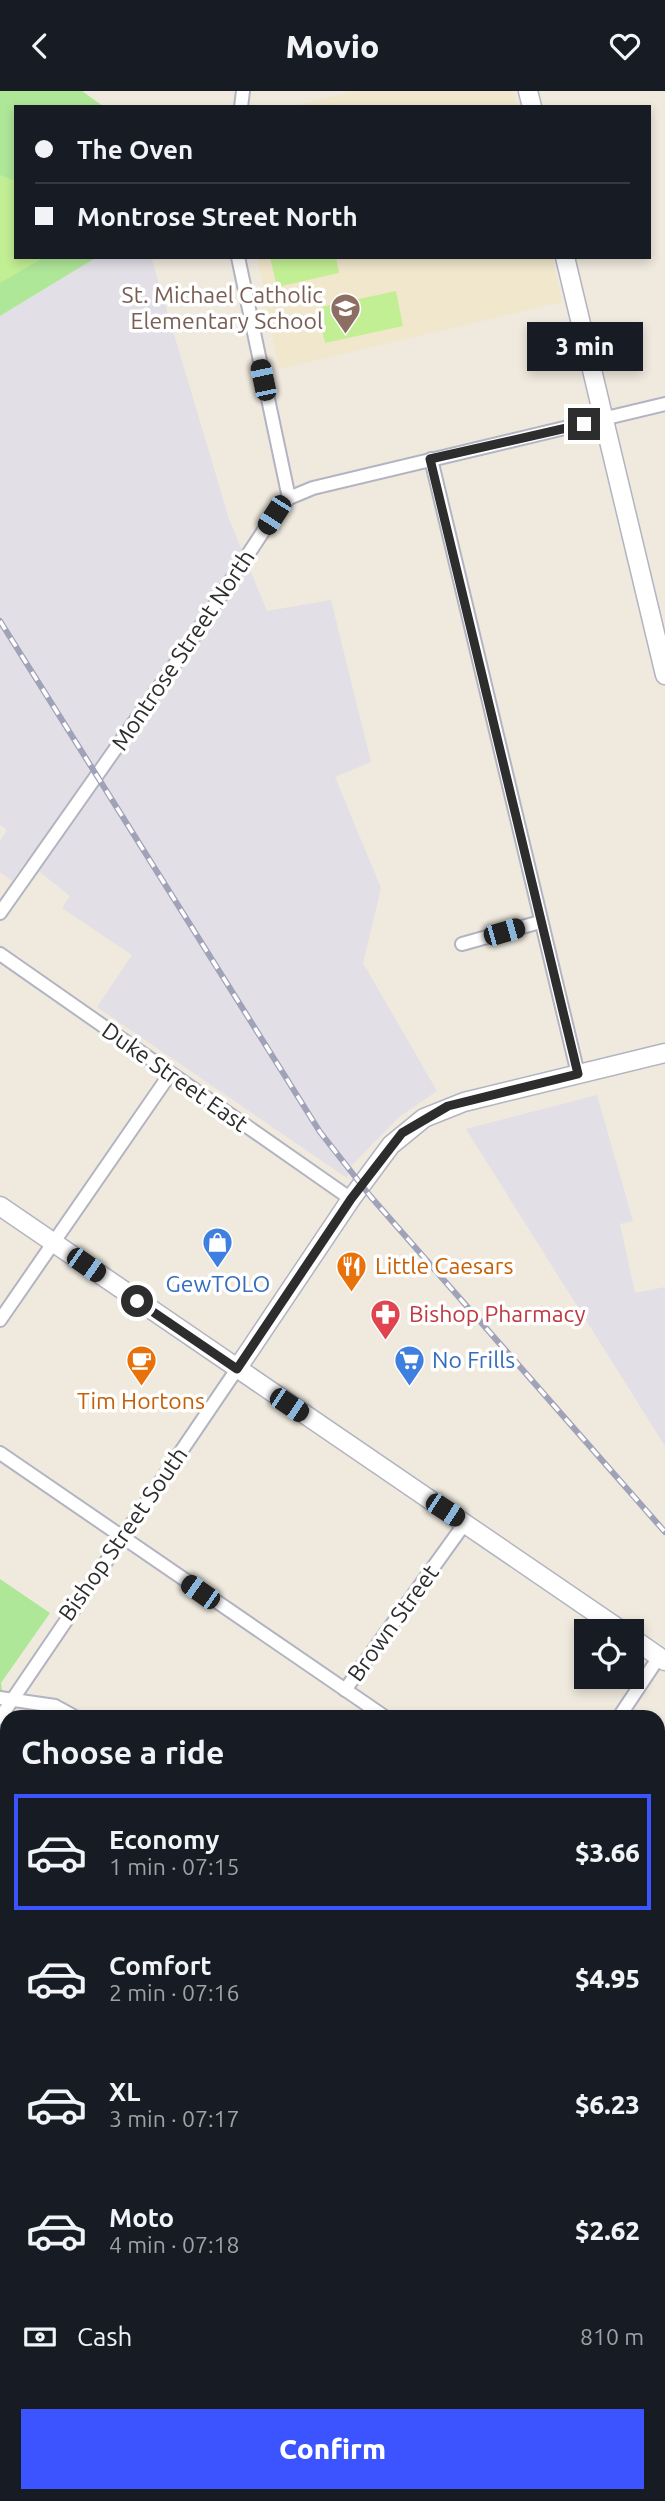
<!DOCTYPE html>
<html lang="en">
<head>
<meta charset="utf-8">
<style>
  :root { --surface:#171b24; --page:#242831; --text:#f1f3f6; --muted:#9ea1a6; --line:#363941; --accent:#3b54ff }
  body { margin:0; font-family:Ubuntu,sans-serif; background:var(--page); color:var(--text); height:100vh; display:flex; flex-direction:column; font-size:26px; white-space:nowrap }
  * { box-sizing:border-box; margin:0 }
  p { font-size:23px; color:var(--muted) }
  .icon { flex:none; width:38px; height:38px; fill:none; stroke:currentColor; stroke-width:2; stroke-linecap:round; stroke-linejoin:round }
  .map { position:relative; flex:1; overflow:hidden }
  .details { position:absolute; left:0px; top:1619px; width:665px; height:793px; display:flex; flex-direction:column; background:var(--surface); border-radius:21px 21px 0 0; box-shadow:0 4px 10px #0003 }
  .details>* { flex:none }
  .banner { position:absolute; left:14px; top:14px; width:637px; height:154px; border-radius:0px; box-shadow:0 4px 10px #0003; display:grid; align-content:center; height:154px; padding:0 21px; background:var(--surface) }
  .buttons { position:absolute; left:574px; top:1528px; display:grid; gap:14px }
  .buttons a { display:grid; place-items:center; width:70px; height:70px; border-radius:0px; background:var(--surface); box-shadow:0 4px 10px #0003; font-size:35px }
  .end { position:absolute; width:32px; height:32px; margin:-16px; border:9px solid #2d2d2d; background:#fff; box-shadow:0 0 0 4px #fff }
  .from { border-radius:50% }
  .bubble { position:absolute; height:49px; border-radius:0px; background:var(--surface); box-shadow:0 4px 10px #0003; font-size:23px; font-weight:800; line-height:49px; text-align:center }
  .car { position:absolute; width:21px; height:42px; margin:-21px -10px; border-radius:9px; box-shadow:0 0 5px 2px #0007; background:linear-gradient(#222 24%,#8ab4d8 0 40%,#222 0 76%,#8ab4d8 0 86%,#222 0) }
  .banner b { display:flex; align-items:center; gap:24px; height:66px; font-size:26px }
  .banner b+b { border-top:2px solid var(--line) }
  .banner i { width:18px; height:18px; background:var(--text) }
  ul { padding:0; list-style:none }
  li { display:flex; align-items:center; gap:21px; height:116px; margin:0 14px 10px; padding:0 7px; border:4px solid transparent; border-radius:0px }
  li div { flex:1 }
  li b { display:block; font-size:26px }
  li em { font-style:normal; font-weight:800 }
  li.current { border-color:var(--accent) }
  li>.icon { width:63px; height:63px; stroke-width:1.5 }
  h2 { padding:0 21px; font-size:32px; line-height:84px }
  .pay { display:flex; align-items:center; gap:18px; height:77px; padding:0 21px; font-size:26px }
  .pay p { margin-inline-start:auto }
  .button { display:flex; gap:14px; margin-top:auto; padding:14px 21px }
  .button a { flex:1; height:80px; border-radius:0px; background:var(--accent); color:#fff; font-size:28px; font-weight:800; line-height:80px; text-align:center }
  header { display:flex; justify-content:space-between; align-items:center; height:91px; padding:0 21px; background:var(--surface); font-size:32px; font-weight:800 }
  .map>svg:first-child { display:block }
  .industrial { fill:#e2dfe7 }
  .education { fill:#f1e7cd }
  .green { fill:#afe799 }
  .pitch { fill:#c3ef94 }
  .water { fill:#6dc9f5 }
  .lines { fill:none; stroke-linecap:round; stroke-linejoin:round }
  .street-casing { stroke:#b3b4c1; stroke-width:16 }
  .secondary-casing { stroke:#b3b4c1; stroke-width:21 }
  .street { stroke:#fff; stroke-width:12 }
  .secondary { stroke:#fff; stroke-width:18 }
  .rail-casing { stroke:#a0a2b8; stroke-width:6 }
  .rail { stroke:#fff; stroke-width:3.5; stroke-dasharray:10; stroke-linecap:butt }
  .route { stroke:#2d2d2d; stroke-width:9 }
  .labels { text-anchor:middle; stroke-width:7; stroke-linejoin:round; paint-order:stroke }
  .education-label { font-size:23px; fill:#785e54; stroke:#fff; text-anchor:end }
  .street-label { font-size:23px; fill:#2d2d2d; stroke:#fff }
  .food-label { font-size:23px; fill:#c56008; stroke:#fff; text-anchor:start }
  .shop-label { font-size:23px; fill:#366cbe; stroke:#fff }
  .health-label { font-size:23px; fill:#be3a42; stroke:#fff; text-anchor:start }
</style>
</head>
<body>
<header><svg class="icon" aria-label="back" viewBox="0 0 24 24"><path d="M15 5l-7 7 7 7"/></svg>Movio<svg class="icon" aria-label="heart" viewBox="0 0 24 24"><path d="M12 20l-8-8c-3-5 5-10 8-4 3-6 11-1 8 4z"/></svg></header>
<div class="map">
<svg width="665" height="2410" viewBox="0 0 665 2410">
  <rect width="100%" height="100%" fill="#efe9de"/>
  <g class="industrial">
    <path d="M 97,166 L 151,166 L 229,428 L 267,520 L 331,509 L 371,671 L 335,686 L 381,797 L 363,872 L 437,1000 L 399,1026 L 352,1074 L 347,1087 L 97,916 L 132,864 L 62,817 L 70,805 L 26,770 L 12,790 L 0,781 L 0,750 L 7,739 L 0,734 L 0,225 Z"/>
    <path d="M 597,1004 L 633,1130 L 620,1133 L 635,1202 L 665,1196 L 665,1355 L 466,1038 Z"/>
  </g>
  <g class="education">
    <path d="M 355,0 L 513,0 L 517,16 L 291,16 Z"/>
    <path d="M 257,166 L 552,166 L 562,211 L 279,278 Z"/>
  </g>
  <g class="green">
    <path d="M 0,0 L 82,0 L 104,16 L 16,16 L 16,166 L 97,166 L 0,225 Z"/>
    <path d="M 0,1488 L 50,1522 L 1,1592 L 7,1627 L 7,1918 L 0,1920 Z"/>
    <path d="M 0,2101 L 7,2101 L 7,2404 L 658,2404 L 658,2363 L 665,2372 L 665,2410 L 0,2410 Z"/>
  </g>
  <g class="pitch">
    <path d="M 0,84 L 16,90 L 16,166 L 45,166 L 0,192 Z"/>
    <path d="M 270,166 L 336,166 L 339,182 L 277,196 Z"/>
    <path d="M 396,200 L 403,235 L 325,252 L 317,217 Z"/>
  </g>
  <g class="water">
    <path d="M 7,1918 L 7,2101 L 0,2101 L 0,1920 Z"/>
    <path d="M 658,1925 L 665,1928 L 665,2056 L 658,2050 Z"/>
    <path d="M 658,2173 L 665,2173 L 665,2403 L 658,2398 Z"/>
  </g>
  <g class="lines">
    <defs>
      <g id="street">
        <path d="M 241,16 L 243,0"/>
        <path d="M 238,166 L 289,407"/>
        <path d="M 431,368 L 578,983"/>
        <path d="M 0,822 L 185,559 L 274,424 L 289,407 L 313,397 L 665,313"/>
        <path d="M 462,853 L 540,831"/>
        <path d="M 0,863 L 351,1108"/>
        <path d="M 0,1229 L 170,983"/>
        <path d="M 0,1362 L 385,1626"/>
        <path d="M 345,1599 L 465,1432"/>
        <path d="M 0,1607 L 55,1615 L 75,1626"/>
        <path d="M 619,1626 L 659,1566"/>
        <path d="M 0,1627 L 237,1278"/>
        <path d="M 658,1774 L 665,1778"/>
      </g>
      <g id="secondary">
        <path d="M 528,0 L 532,16"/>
        <path d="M 565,166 L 665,584"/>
        <path d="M 0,1115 L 622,1540"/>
        <path d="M 237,1278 L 351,1108 L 391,1054 L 424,1027 L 464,1011 L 665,962"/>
        <path d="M 632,1547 L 665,1570"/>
      </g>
    </defs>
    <use href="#street" class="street-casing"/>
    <use href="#secondary" class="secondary-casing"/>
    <use href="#street" class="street"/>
    <use href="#secondary" class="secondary"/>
    <defs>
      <path id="rail" d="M 0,530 L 320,1041 L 371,1106 L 665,1441"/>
    </defs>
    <use href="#rail" class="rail-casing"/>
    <use href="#rail" class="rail"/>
  </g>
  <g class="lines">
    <path class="route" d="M 137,1210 L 237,1278 L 351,1108 L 402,1042 L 448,1015 L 578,983 L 430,368 L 584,333"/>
  </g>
  <defs>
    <symbol id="school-pin" viewBox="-11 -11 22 30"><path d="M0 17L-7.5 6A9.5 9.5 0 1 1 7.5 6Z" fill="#8d6e63" stroke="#fff"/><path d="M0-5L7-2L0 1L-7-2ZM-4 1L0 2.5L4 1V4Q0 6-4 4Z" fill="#fff"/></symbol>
    <symbol id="shop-pin" viewBox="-11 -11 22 30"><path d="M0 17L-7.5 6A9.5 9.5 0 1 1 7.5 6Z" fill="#3f7fe0" stroke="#fff"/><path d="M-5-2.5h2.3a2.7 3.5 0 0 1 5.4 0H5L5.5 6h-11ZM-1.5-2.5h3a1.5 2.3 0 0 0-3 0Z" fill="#fff"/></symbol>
    <symbol id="restaurant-pin" viewBox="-11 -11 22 30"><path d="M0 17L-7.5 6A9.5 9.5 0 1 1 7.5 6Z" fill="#e8710a" stroke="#fff"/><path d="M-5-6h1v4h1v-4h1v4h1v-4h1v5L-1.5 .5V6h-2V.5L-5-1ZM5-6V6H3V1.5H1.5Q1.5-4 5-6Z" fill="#fff"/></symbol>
    <symbol id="pharmacy-pin" viewBox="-11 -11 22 30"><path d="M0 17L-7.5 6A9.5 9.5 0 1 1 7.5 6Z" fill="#e0444e" stroke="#fff"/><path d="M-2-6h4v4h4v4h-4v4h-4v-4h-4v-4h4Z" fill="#fff"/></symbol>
    <symbol id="cafe-pin" viewBox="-11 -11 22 30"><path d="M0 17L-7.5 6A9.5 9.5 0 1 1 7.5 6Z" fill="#e8710a" stroke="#fff"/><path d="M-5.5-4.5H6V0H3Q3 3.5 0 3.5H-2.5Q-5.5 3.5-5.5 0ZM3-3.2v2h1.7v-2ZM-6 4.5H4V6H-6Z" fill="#fff"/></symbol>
    <symbol id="supermarket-pin" viewBox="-11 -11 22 30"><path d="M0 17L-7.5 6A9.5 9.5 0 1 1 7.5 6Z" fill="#3f7fe0" stroke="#fff"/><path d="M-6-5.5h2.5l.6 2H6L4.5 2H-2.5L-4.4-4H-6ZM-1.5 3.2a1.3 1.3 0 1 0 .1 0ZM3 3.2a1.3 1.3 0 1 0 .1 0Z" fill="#fff"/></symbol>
  </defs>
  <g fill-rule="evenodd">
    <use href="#school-pin" x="328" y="200" width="35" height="47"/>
    <use href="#shop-pin" x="200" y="1134" width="35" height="47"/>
    <use href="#restaurant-pin" x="334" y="1158" width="35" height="47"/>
    <use href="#pharmacy-pin" x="368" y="1206" width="35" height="47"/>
    <use href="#cafe-pin" x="124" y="1252" width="35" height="47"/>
    <use href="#supermarket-pin" x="392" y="1252" width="35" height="47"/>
  </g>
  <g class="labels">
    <g class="education-label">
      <text x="323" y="212">St. Michael Catholic<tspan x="323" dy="26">Elementary School</tspan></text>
    </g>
    <g class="street-label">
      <text transform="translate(183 559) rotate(-56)" y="8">Montrose Street North</text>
      <text transform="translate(175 986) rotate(35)" y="8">Duke Street East</text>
      <text transform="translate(123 1443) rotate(-55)" y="8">Bishop Street South</text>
      <text transform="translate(393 1532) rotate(-54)" y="8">Brown Street</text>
    </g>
    <g class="food-label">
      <text x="375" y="1183">Little Caesars</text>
      <text x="141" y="1318" text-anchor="middle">Tim Hortons</text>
    </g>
    <g class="shop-label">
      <text x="218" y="1201">GewTOLO</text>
      <text x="432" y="1277" text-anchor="start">No Frills</text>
    </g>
    <g class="health-label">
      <text x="409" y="1231">Bishop Pharmacy</text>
    </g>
  </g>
</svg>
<div class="buttons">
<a><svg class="icon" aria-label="locate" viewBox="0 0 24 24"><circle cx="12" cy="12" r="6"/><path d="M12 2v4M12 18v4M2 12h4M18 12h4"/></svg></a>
</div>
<i class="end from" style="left:137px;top:1210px"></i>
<i class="end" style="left:584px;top:333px"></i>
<div class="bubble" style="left:527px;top:231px;width:116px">3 min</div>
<i class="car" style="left:263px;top:289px;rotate:348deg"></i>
<i class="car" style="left:274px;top:424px;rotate:213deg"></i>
<i class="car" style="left:504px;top:841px;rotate:74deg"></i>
<i class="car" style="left:86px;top:1174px;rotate:125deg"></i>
<i class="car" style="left:289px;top:1314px;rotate:124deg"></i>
<i class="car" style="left:445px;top:1419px;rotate:123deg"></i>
<i class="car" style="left:200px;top:1501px;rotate:305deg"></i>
<div class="banner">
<b><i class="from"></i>The Oven</b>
<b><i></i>Montrose Street North</b>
</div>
<section class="details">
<h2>Choose a ride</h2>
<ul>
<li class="current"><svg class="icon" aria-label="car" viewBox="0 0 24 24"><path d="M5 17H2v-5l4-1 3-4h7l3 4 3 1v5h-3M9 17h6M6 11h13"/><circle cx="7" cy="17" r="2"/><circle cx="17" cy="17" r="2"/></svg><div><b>Economy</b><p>1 min · 07:15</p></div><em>$3.66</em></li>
<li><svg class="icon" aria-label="car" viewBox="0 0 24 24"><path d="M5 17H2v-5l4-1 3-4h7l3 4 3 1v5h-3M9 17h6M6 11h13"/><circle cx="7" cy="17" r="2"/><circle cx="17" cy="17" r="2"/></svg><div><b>Comfort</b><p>2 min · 07:16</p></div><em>$4.95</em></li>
<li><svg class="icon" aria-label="car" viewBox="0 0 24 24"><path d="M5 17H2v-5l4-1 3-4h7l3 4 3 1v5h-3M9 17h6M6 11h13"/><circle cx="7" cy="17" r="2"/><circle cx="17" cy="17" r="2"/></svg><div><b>XL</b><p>3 min · 07:17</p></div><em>$6.23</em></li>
<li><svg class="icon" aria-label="car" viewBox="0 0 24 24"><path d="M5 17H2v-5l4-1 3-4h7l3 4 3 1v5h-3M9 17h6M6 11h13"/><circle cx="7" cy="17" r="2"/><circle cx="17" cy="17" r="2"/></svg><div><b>Moto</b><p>4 min · 07:18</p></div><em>$2.62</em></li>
</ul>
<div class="pay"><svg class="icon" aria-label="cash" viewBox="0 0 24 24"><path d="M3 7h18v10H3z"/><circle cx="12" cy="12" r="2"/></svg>Cash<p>810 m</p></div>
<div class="button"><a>Confirm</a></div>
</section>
</div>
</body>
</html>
